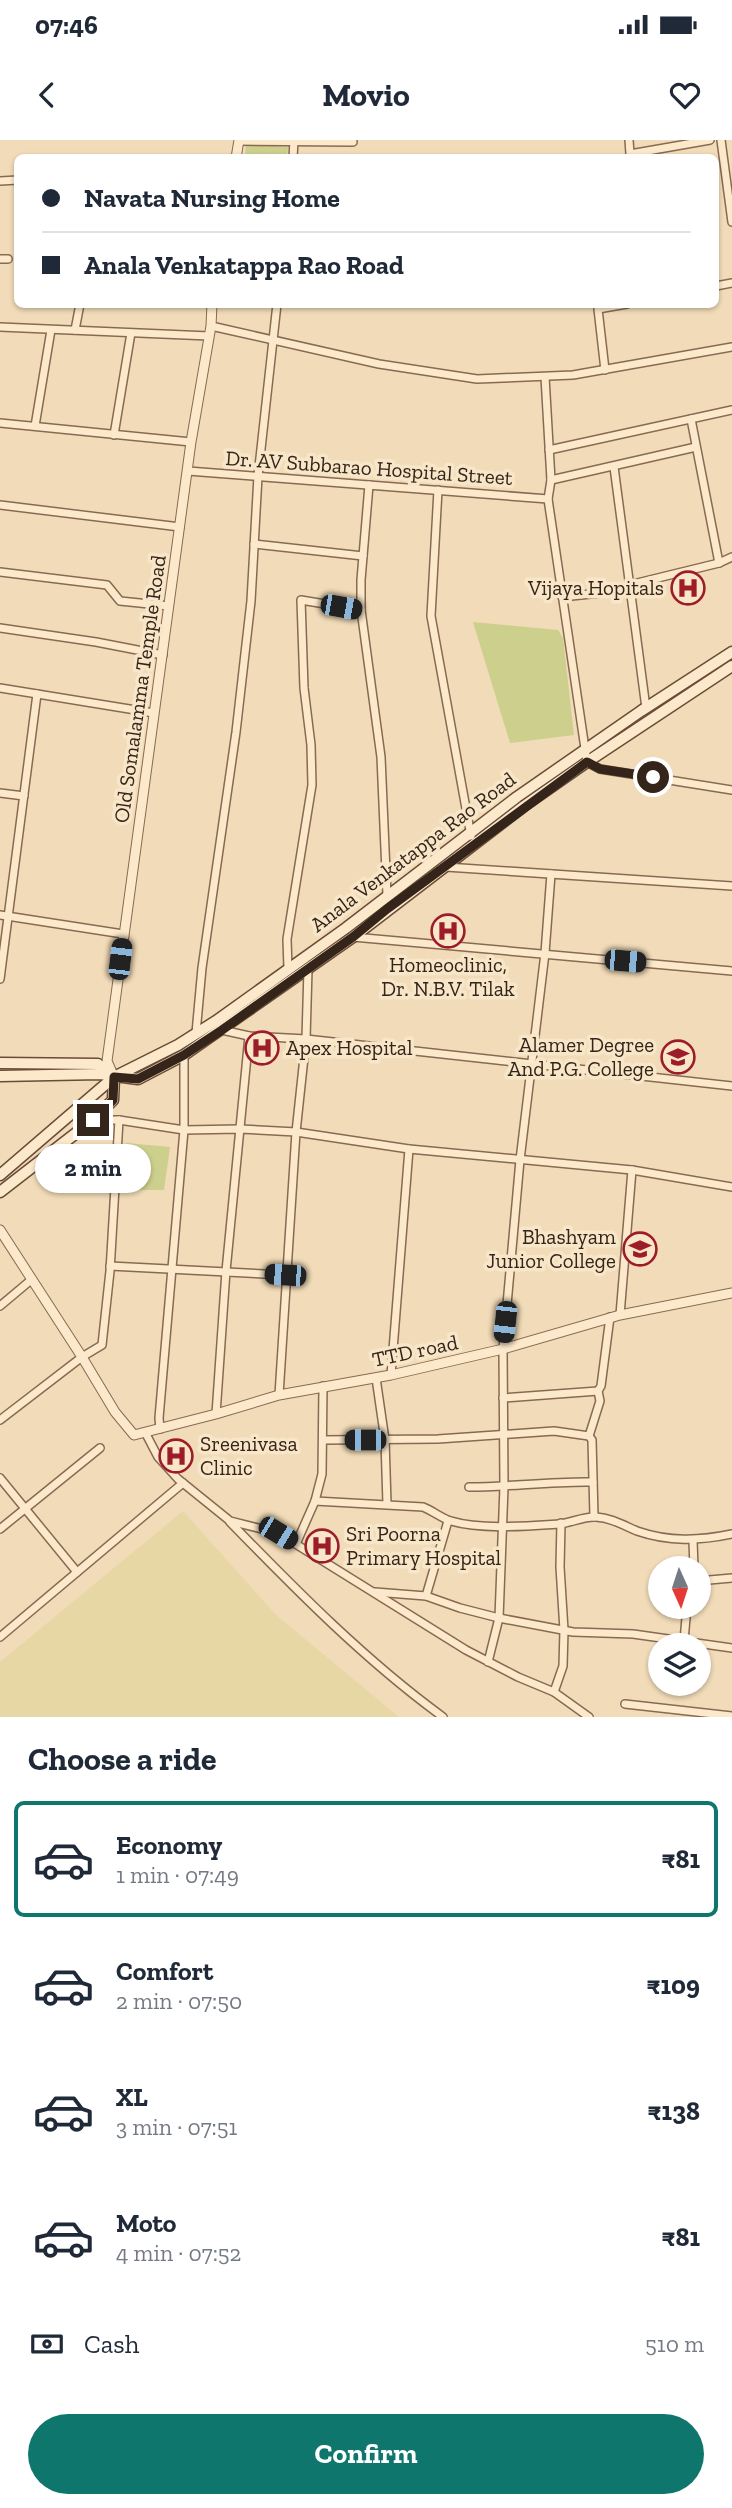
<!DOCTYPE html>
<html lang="en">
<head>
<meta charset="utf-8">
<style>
  :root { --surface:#fff; --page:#f2f2f3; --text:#1f2937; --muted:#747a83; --line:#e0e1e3; --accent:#0f766e }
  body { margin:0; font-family:"Zilla Slab",serif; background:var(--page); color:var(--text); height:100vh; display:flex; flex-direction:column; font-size:26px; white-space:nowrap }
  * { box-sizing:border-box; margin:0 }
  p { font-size:23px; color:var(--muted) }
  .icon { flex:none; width:38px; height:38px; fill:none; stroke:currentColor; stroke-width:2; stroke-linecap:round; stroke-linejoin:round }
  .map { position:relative; height:1577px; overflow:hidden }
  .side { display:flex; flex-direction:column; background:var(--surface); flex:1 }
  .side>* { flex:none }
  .guide { position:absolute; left:14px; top:14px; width:705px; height:154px; border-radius:10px; box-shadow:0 2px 5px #0004; display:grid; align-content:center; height:154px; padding:0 28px; background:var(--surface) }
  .needle { width:46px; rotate:177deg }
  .tools { position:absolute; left:648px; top:1416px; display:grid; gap:14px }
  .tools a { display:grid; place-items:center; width:63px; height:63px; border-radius:50%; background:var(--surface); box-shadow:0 2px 5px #0004; font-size:35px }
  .end { position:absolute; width:32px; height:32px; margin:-16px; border:9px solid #352419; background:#fff; box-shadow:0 0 0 4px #fff }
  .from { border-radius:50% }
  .bubble { position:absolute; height:49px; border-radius:24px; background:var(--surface); box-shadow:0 2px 5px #0004; font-size:23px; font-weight:800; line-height:49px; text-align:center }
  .car { position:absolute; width:21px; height:42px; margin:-21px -10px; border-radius:9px; box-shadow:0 0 5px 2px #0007; background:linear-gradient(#222 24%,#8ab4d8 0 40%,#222 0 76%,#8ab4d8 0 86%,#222 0) }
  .guide b { display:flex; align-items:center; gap:24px; height:66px; font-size:26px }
  .guide b+b { border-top:2px solid var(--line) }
  .guide i { width:18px; height:18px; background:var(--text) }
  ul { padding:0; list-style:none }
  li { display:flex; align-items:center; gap:21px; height:116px; margin:0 14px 10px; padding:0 14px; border:4px solid transparent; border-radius:10px }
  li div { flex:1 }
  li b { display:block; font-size:26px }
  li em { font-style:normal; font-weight:800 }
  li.active { border-color:var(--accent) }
  li>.icon { width:63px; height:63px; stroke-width:1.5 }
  h2 { padding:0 28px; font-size:32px; line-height:84px }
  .pay { display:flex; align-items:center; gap:18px; height:77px; padding:0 28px; font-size:26px }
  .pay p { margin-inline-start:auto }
  .action { display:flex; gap:14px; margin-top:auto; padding:14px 28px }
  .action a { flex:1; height:80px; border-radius:42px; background:var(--accent); color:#fff; font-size:28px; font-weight:800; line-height:80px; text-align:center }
  .status { display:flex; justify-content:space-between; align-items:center; height:49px; padding:0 35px; background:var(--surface); direction:ltr }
  .status svg { height:19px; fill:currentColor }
  header { display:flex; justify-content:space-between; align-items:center; height:91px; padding:0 28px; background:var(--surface); font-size:32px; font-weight:800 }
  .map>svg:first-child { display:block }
  .farmland { fill:#e7d7a5 }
  .green { fill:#cdcf8c }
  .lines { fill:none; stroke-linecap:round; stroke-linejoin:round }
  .minor-casing { stroke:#886a52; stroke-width:10 }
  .tertiary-casing { stroke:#886a52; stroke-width:11 }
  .secondary-casing { stroke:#694b36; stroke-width:13 }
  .minor { stroke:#fce9cb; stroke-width:7 }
  .tertiary { stroke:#fce9cb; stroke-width:9 }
  .secondary { stroke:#fce9cb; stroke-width:10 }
  .route { stroke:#352419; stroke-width:9 }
  .labels { text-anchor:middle; stroke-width:7; stroke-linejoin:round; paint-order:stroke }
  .street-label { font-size:21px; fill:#352419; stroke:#f8e6c8 }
  .poi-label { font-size:21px; fill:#352419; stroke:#f8e6c8; text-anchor:end }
</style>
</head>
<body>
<div class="status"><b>07:46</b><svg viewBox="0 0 49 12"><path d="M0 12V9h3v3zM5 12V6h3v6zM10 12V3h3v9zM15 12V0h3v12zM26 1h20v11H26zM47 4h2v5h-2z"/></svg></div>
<header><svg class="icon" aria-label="back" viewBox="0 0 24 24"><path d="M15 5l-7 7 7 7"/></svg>Movio<svg class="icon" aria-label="heart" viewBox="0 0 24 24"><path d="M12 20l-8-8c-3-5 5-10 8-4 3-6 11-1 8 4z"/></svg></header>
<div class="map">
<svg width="732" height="1577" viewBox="0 0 732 1577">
  <rect width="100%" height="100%" fill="#f1dbb8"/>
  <path class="farmland" d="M 183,1371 L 276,1475 L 399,1577 L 0,1577 L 0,1522 Z"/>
  <g class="green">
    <path d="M 246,4 L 288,7 L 287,17 L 245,18 Z"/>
    <path d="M 473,482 L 558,490 L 563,498 L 574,595 L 510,603 Z"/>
    <path d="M 126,1003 L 170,1007 L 164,1050 L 128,1050 Z"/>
  </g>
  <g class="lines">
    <defs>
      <g id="minor">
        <path d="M 629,0 L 630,14 L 710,0"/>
        <path d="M 721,0 L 732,82"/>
        <path d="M 239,1 L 353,2"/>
        <path d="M 293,18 L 294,0"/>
        <path d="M 0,41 L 18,40"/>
        <path d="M 0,119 L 8,119"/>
        <path d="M 716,146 L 732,143"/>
        <path d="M 211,186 L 379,224 L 477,239 L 573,235 L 732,207"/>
        <path d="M 0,187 L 209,196"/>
        <path d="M 75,190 L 80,164"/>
        <path d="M 605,230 L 598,169 L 627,164"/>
        <path d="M 545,237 L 551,340 L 548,359 L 587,622 L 600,629 L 732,650"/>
        <path d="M 691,279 L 719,423"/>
        <path d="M 0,283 L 191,302"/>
        <path d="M 35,286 L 51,190"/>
        <path d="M 114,295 L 131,193"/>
        <path d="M 549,310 L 732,270"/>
        <path d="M 614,327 L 646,568"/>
        <path d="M 188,331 L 548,359"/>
        <path d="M 551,340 L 696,307"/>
        <path d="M 369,345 L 361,440 L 361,470 L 381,617 L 387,755"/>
        <path d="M 438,350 L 431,476 L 471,696"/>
        <path d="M 0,365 L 180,387"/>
        <path d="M 254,404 L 363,416"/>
        <path d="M 0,432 L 107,445 L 120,461 L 169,466"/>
        <path d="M 629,445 L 719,423 L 732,417"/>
        <path d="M 562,457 L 629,450"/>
        <path d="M 0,488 L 96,502 L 163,515"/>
        <path d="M 0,548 L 154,573"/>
        <path d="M 0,653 L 24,656"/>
        <path d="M 446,727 L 732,746"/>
        <path d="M 0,775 L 123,794"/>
        <path d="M 353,797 L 732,831"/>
        <path d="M 288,829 L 287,799 L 312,645 L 311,605 L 304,548 L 301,460 L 361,470"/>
        <path d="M 0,839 L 37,554"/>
        <path d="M 222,890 L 249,896 L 306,899 L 732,946"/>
        <path d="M 196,893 L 202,828 L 236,592 L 251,461 L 258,336 L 277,164"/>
        <path d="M 94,980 L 119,980 L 184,990 L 240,989 L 296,992 L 409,1009 L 632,1030 L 732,1047"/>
        <path d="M 110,1126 L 285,1135"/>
        <path d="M 0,1166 L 31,1140"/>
        <path d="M 620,1175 L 632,1030"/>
        <path d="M 391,1235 L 409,1009"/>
        <path d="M 376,1238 L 385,1300 L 387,1364"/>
        <path d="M 279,1255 L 296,992 L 306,899 L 308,829"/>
        <path d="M 503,1258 L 598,1251"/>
        <path d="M 216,1274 L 226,1131 L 249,896"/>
        <path d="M 0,1280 L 82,1217 L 102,1205 L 110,1131 L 119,980"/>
        <path d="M 160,1289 L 159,1278 L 184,990 L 184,915"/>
        <path d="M 146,1294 L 158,1317 L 178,1339 L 230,1381 L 278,1393 L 466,1510 L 518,1537 L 554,1552 L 589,1577"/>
        <path d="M 589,1296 L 600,1261 L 598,1251 L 601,1246 L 610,1177"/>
        <path d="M 323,1300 L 438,1299 L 554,1291 L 589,1296 L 592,1300 L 594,1377"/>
        <path d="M 0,1338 L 77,1432"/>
        <path d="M 469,1347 C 511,1347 551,1341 593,1342"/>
        <path d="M 315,1361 L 423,1367 C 433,1371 443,1379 451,1381 C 481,1390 528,1386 559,1384 C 571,1383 584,1376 596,1377 C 611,1378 623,1385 637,1391 C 669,1402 699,1401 732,1394"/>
        <path d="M 230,1382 C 297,1451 365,1520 443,1577"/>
        <path d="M 0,1389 L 100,1308"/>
        <path d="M 693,1401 L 694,1428"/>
        <path d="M 296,1404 L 315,1361 L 322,1334 L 323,1246"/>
        <path d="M 698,1441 L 732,1438"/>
        <path d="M 375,1452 L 426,1456 L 460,1468 L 499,1478 L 573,1492 L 633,1494 L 732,1508"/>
        <path d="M 426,1456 L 448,1381"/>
        <path d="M 0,1497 L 183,1343"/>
        <path d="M 684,1501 L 687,1466"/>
        <path d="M 488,1522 L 499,1478 L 504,1347 L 503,1209 L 520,1020 L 545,813 L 551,734"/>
        <path d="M 554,1552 L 563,1526 L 564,1490 L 560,1427 L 561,1383"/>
        <path d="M 625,1564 L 732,1576"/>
      </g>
      <g id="tertiary">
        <path d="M 236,18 L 239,0"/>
        <path d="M 114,937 L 107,921 L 191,302 L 211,186 L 212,164"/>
        <path d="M 0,1090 L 82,1217 L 115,1272 L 134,1295 L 216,1274 L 279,1255 L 391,1235 L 503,1209 L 620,1175 L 732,1153"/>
      </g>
      <g id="secondary">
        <path d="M 0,923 L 98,924 L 111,935"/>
        <path d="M 0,936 L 100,934 L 138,939 L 184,915 L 353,797 L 524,666 L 587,622 L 732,526"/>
        <path d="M 0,1035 L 114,937 L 178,905 L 216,881 L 346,788 L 517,657 L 641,571 L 732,512"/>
        <path d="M 0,1052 L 93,980 L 113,960 L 114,937"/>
      </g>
    </defs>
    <use href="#minor" class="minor-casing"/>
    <use href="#tertiary" class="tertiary-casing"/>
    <use href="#secondary" class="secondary-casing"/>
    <use href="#minor" class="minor"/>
    <use href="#tertiary" class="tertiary"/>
    <use href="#secondary" class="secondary"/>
  </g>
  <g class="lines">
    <path class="route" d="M 93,980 L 113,960 L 114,937 L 138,939 L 184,915 L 222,890 L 353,797 L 387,769 L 587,622 L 600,629 L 653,637"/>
  </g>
  <defs>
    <symbol id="hospital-ring" viewBox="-11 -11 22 22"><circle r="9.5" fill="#f8e6c8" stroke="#9c1d29" stroke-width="1.5"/><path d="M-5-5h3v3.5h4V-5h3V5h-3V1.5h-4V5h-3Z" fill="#9c1d29"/></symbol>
    <symbol id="university-ring" viewBox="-11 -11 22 22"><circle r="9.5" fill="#f8e6c8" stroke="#9c1d29" stroke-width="1.5"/><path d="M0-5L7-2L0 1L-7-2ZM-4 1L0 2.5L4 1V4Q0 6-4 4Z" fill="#9c1d29"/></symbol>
  </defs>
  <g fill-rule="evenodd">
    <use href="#hospital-ring" x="669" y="429" width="38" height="38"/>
    <use href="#hospital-ring" x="429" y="772" width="38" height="38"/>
    <use href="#hospital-ring" x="243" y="889" width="38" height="38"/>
    <use href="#university-ring" x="659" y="898" width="38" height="38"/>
    <use href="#university-ring" x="621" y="1090" width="38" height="38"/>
    <use href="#hospital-ring" x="157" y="1297" width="38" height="38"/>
    <use href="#hospital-ring" x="303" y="1387" width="38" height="38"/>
  </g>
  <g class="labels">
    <g class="street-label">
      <text transform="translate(369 328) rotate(4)" y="7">Dr. AV Subbarao Hospital Street</text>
      <text transform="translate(140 549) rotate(-82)" y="7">Old Somalamma Temple Road</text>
      <text transform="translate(413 712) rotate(-37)" y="7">Anala Venkatappa Rao Road</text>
      <text transform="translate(415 1211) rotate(-12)" y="7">TTD road</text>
    </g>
    <g class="poi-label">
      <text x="664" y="455">Vijaya Hopitals</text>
      <text x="448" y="832" text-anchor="middle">Homeoclinic,<tspan x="448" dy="24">Dr. N.B.V. Tilak</tspan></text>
      <text x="654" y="912">Alamer Degree<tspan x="654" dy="24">And P.G. College</tspan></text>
      <text x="286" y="915" text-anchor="start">Apex Hospital</text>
      <text x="616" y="1104">Bhashyam<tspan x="616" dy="24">Junior College</tspan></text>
      <text x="200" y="1311" text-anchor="start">Sreenivasa<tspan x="200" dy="24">Clinic</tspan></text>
      <text x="346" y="1401" text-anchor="start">Sri Poorna<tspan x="346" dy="24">Primary Hospital</tspan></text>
    </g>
  </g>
</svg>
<div class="tools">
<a><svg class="needle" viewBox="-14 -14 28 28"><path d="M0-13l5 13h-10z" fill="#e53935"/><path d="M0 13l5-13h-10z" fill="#747a83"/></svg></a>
<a><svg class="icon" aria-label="layers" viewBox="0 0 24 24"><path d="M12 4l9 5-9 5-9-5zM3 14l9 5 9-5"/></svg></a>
</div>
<i class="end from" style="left:653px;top:637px"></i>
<i class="end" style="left:93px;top:980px"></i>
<div class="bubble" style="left:35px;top:1004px;width:116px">2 min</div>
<i class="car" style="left:341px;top:467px;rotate:100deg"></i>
<i class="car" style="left:120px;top:819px;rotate:7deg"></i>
<i class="car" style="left:625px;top:821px;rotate:95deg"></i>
<i class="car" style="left:285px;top:1135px;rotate:274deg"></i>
<i class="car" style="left:505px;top:1182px;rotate:186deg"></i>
<i class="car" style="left:365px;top:1300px;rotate:270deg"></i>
<i class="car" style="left:278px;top:1393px;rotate:121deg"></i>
<div class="guide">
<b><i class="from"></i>Navata Nursing Home</b>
<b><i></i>Anala Venkatappa Rao Road</b>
</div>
</div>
<section class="side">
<h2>Choose a ride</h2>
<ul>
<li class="active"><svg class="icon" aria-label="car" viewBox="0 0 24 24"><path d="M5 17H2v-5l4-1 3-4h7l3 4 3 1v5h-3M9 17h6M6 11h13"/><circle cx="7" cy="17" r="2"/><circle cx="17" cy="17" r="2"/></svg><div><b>Economy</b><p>1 min · 07:49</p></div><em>₹81</em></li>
<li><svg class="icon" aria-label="car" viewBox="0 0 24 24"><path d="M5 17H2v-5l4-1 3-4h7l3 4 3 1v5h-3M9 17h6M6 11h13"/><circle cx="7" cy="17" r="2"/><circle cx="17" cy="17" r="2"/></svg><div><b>Comfort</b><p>2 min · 07:50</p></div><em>₹109</em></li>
<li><svg class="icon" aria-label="car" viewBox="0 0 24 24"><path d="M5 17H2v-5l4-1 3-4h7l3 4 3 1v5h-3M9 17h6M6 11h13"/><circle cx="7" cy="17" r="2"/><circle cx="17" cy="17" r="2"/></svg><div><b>XL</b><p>3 min · 07:51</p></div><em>₹138</em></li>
<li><svg class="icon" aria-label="car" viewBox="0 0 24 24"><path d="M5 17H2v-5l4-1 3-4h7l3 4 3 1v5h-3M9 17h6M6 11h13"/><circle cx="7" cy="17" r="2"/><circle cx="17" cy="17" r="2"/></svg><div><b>Moto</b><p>4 min · 07:52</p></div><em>₹81</em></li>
</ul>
<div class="pay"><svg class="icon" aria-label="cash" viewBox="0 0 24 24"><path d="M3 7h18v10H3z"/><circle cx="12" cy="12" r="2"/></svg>Cash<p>510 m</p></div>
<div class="action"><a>Confirm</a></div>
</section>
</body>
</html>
